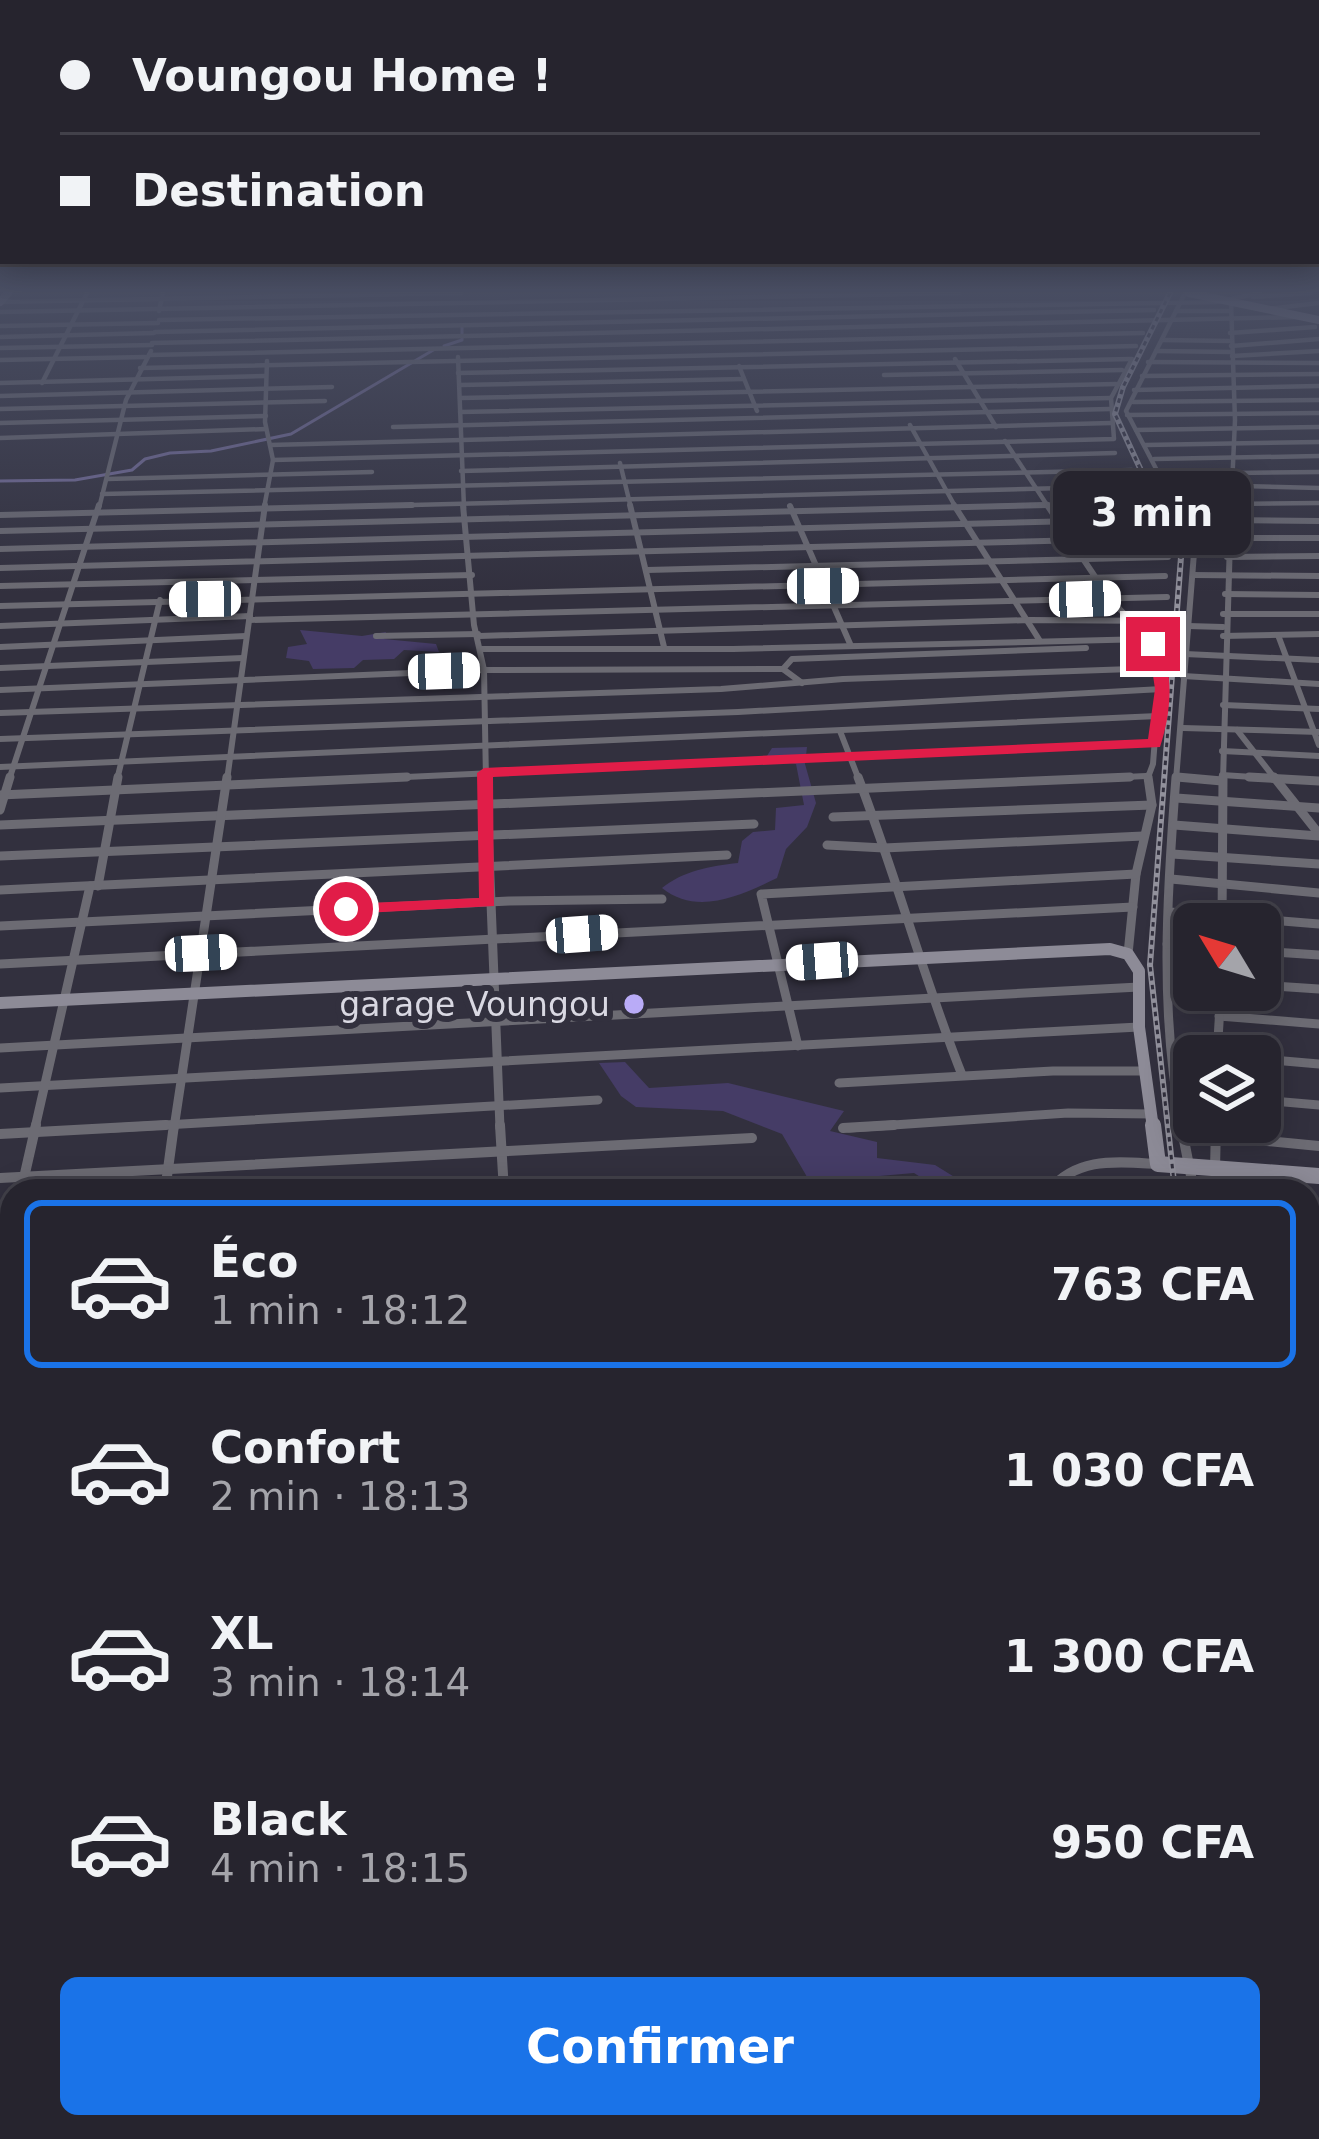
<!DOCTYPE html>
<html lang="fr">
<head>
<meta charset="utf-8">
<style>
  :root { --surface:#26242e; --page:#32303a; --text:#f1f3f6; --muted:#a4a4aa; --line:#42414a; --accent:#1a73e8 }
  body { margin:0; font-family:"DejaVu Sans",sans-serif; background:var(--page); color:var(--text); height:100vh; display:flex; flex-direction:column; font-size:45px; white-space:nowrap }
  * { box-sizing:border-box; margin:0 }
  p { font-size:39px; color:var(--muted) }
  .icon { flex:none; width:66px; height:66px; fill:none; stroke:currentColor; stroke-width:2; stroke-linecap:round; stroke-linejoin:round }
  .map { position:relative; flex:1; overflow:hidden }
  .sheet { position:absolute; left:0px; top:1179px; width:1320px; height:960px; display:flex; flex-direction:column; background:var(--surface); border-radius:36px 36px 0 0; box-shadow:0 6px 30px #0003,0 0 0 3px var(--line) }
  .sheet>* { flex:none }
  .guide { position:absolute; left:0px; top:0px; width:1320px; height:264px; box-shadow:0 6px 30px #0003,0 0 0 3px var(--line); display:grid; align-content:center; height:264px; padding:0 60px; background:var(--surface) }
  .needle { width:78px; rotate:308deg }
  .fabs { position:absolute; left:1173px; top:903px; display:grid; gap:24px }
  .fabs a { display:grid; place-items:center; width:108px; height:108px; border-radius:18px; background:var(--surface); box-shadow:0 6px 30px #0003,0 0 0 3px var(--line); font-size:60px }
  .end { position:absolute; width:54px; height:54px; margin:-27px; border:15px solid #e11d48; background:#fff; box-shadow:0 0 0 6px #fff }
  .from { border-radius:50% }
  .bubble { position:absolute; height:84px; border-radius:18px; background:var(--surface); box-shadow:0 6px 30px #0003,0 0 0 3px var(--line); font-size:39px; font-weight:800; line-height:84px; text-align:center }
  .car { position:absolute; width:36px; height:72px; margin:-36px -18px; border-radius:15px; box-shadow:0 0 9px 3px #0007; background:linear-gradient(#fff 24%,#345 0 40%,#fff 0 76%,#345 0 86%,#fff 0) }
  .guide b { display:flex; align-items:center; gap:42px; height:114px; font-size:45px }
  .guide b+b { border-top:3px solid var(--line) }
  .guide i { width:30px; height:30px; background:var(--text) }
  ul { padding:21px 0 0; list-style:none }
  li { display:flex; align-items:center; gap:36px; height:168px; margin:0 24px 18px; padding:0 36px; border:6px solid transparent; border-radius:18px }
  li div { flex:1 }
  li b { display:block; font-size:45px }
  li em { font-style:normal; font-weight:800 }
  li.selected { border-color:var(--accent) }
  li>.icon { width:108px; height:108px; stroke-width:1.5 }
  .cta { display:flex; gap:24px; margin-top:auto; padding:24px 60px }
  .cta a { flex:1; height:138px; border-radius:18px; background:var(--accent); color:#fff; font-size:48px; font-weight:800; line-height:138px; text-align:center }
  .map>svg:first-child { display:block }
  .green { fill:#453c66 }
  .lines { fill:none; stroke-linecap:round; stroke-linejoin:round }
  .stream { stroke:#766e9c; stroke-width:3 }
  .street-far4 { stroke:#6c6b73; stroke-width:4.5 }
  .street-far3 { stroke:#6c6b73; stroke-width:6 }
  .street-far2 { stroke:#6c6b73; stroke-width:9 }
  .street-far1 { stroke:#6c6b73; stroke-width:10 }
  .street { stroke:#6c6b73; stroke-width:14 }
  .secondary-far2 { stroke:#8d8b97; stroke-width:8 }
  .secondary-far1 { stroke:#8d8b97; stroke-width:12 }
  .secondary { stroke:#8d8b97; stroke-width:16 }
  .rail-far1-casing { stroke:#92919c; stroke-width:6 }
  .rail-casing { stroke:#92919c; stroke-width:9 }
  .rail-far1 { stroke:#32303e; stroke-width:3; stroke-dasharray:4.5; stroke-linecap:butt }
  .rail { stroke:#32303e; stroke-width:4.5; stroke-dasharray:14; stroke-linecap:butt }
  .route { fill:#e11d48 }
  .poi-dot { fill:#b9abf7; stroke:#32303e; stroke-width:4.5 }
  .labels { text-anchor:middle; stroke-width:12; stroke-linejoin:round; paint-order:stroke }
  .poi-label { font-size:33px; fill:#d9d8e2; stroke:#32303e; text-anchor:end }
</style>
</head>
<body>
<div class="map">
<svg width="1319" height="2139" viewBox="0 0 1319 2139">
  <rect width="100%" height="100%" fill="#32303e"/>
  <g class="green">
    <path d="M 300,630 L 362,636 L 386,632 L 384,639 L 436,644 L 439,652 L 404,650 L 394,659 L 363,660 L 354,668 L 313,669 L 309,661 L 286,658 L 288,647 L 307,644 Z"/>
    <path d="M 807,747 L 805,764 L 816,803 L 807,827 L 786,849 L 777,878 C 740,896 697,916 662,888 C 683,871 710,866 738,863 L 742,841 L 753,832 L 775,830 L 776,808 L 804,805 L 796,764 L 765,759 L 772,748 Z"/>
    <path d="M 625,1062 L 649,1088 L 728,1083 L 844,1111 L 830,1131 L 877,1142 L 877,1158 L 935,1165 L 977,1191 L 943,1191 L 914,1173 L 810,1182 L 782,1134 L 723,1111 L 636,1107 L 621,1096 L 599,1063 Z"/>
  </g>
  <g class="lines">
    <g class="stream">
      <path d="M 444,346 L 462,340 L 462,327"/>
      <path d="M 0,481 L 75,480 L 132,470 L 145,459 L 170,453 L 211,451 L 291,434 L 435,349"/>
      <path d="M 1308,1425 L 1319,1426"/>
      <path d="M 0,1566 L 12,1566"/>
    </g>
    <g class="street-far4">
      <path d="M 1185,293 L 1126,411 L 1164,484 L 1319,488"/>
      <path d="M 1253,297 L 1311,293"/>
      <path d="M 0,302 L 461,293"/>
      <path d="M 1267,309 L 1319,303"/>
      <path d="M 159,311 L 163,293"/>
      <path d="M 1176,311 L 1229,311"/>
      <path d="M 0,312 L 959,293"/>
      <path d="M 159,320 L 1216,302 L 1260,293"/>
      <path d="M 0,326 L 158,323"/>
      <path d="M 155,332 L 1154,310"/>
      <path d="M 1230,333 L 1315,327"/>
      <path d="M 0,337 L 154,333"/>
      <path d="M 1163,340 L 1230,341"/>
      <path d="M 152,343 L 1298,317"/>
      <path d="M 1231,346 L 1319,339"/>
      <path d="M 0,348 L 152,345"/>
      <path d="M 1156,351 L 1232,352"/>
      <path d="M 149,355 L 1143,333"/>
      <path d="M 1232,356 L 1319,351"/>
      <path d="M 458,357 L 464,508"/>
      <path d="M 955,359 L 996,427"/>
      <path d="M 0,360 L 145,357"/>
      <path d="M 1148,362 L 1319,363"/>
      <path d="M 739,366 L 757,411"/>
      <path d="M 140,368 L 1136,346"/>
      <path d="M 458,373 L 1131,359"/>
      <path d="M 884,375 L 1122,370"/>
      <path d="M 1142,376 L 1319,374"/>
      <path d="M 0,383 L 265,376"/>
      <path d="M 42,383 L 87,293"/>
      <path d="M 460,385 L 743,379"/>
      <path d="M 1134,390 L 1319,386"/>
      <path d="M 0,396 L 332,387"/>
      <path d="M 460,398 L 1116,384"/>
      <path d="M 1133,402 L 1319,400"/>
      <path d="M 0,409 L 325,401"/>
      <path d="M 460,412 L 1111,398"/>
      <path d="M 1127,415 L 1319,413"/>
      <path d="M 0,423 L 266,416"/>
      <path d="M 910,425 L 956,508"/>
      <path d="M 393,427 L 1110,409"/>
      <path d="M 1136,430 L 1319,427"/>
      <path d="M 0,438 L 266,429"/>
      <path d="M 1005,441 L 1049,508"/>
      <path d="M 270,445 L 1111,423"/>
      <path d="M 1145,445 L 1319,442"/>
      <path d="M 1154,459 L 1319,456"/>
      <path d="M 273,460 L 1114,439 L 1111,398 L 1132,359"/>
      <path d="M 620,463 L 631,508"/>
      <path d="M 461,471 L 1115,453"/>
      <path d="M 1161,474 L 1319,472"/>
      <path d="M 107,479 L 372,472"/>
      <path d="M 102,494 L 1132,470"/>
      <path d="M 1228,504 L 1319,503"/>
      <path d="M 99,508 L 126,400 L 151,351"/>
      <path d="M 264,508 L 273,460 L 265,422 L 267,361"/>
      <path d="M 294,508 L 1139,486"/>
      <path d="M 928,508 L 1146,502"/>
      <path d="M 1231,508 L 1235,420 L 1231,302"/>
    </g>
    <g class="street-far3">
      <path d="M 463,505 L 474,625 L 484,670 L 486,780"/>
      <path d="M 630,505 L 664,647"/>
      <path d="M 954,505 L 1040,641"/>
      <path d="M 1047,505 L 1110,599 L 1153,644 L 1161,661 L 1153,764 L 1147,780"/>
      <path d="M 790,506 L 851,646"/>
      <path d="M 0,515 L 412,505"/>
      <path d="M 1228,520 L 1319,521"/>
      <path d="M 0,531 L 1047,505"/>
      <path d="M 1191,538 L 1226,540"/>
      <path d="M 1226,538 L 1319,538"/>
      <path d="M 0,549 L 1155,519"/>
      <path d="M 1227,557 L 1319,556"/>
      <path d="M 0,568 L 1159,538"/>
      <path d="M 647,570 L 1168,557"/>
      <path d="M 1193,575 L 1319,576"/>
      <path d="M 0,586 L 472,575"/>
      <path d="M 1225,594 L 1319,595"/>
      <path d="M 0,606 L 1165,576"/>
      <path d="M 1223,614 L 1319,614"/>
      <path d="M 249,620 L 1167,597"/>
      <path d="M 0,626 L 250,616"/>
      <path d="M 1188,626 L 1223,627"/>
      <path d="M 1278,635 L 1319,745"/>
      <path d="M 376,636 L 478,634"/>
      <path d="M 479,636 L 1030,620 L 1166,621"/>
      <path d="M 1223,636 L 1319,634"/>
      <path d="M 0,647 L 246,636"/>
      <path d="M 482,649 L 733,649 L 1148,639"/>
      <path d="M 1185,654 L 1319,660"/>
      <path d="M 0,668 L 243,658"/>
      <path d="M 783,669 L 792,659 L 1086,648"/>
      <path d="M 1183,676 L 1319,684"/>
      <path d="M 0,690 L 484,670 L 783,669 L 802,683"/>
      <path d="M 1223,705 L 1319,709"/>
      <path d="M 0,713 L 721,689 L 843,679 L 1161,668"/>
      <path d="M 1183,728 L 1319,732"/>
      <path d="M 1237,730 L 1276,780"/>
      <path d="M 840,731 L 859,780"/>
      <path d="M 0,739 L 738,712 L 1162,689"/>
      <path d="M 1222,751 L 1319,756"/>
      <path d="M 0,767 L 1158,716"/>
      <path d="M 1222,775 L 1298,780"/>
      <path d="M 1177,777 L 1207,780"/>
      <path d="M 9,780 L 99,505"/>
      <path d="M 117,780 L 160,600"/>
      <path d="M 227,780 L 265,505"/>
      <path d="M 340,780 L 1155,743"/>
      <path d="M 1060,780 L 1146,776"/>
      <path d="M 1176,780 L 1194,553 L 1203,547 L 1225,548"/>
      <path d="M 1223,780 L 1231,505"/>
    </g>
    <g class="street-far2">
      <path d="M 486,777 L 500,1128"/>
      <path d="M 858,777 C 896,875 923,977 962,1075"/>
      <path d="M 1176,777 C 1167,892 1159,1014 1182,1128"/>
      <path d="M 1177,777 L 1222,781"/>
      <path d="M 1249,777 L 1319,781"/>
      <path d="M 1274,777 L 1319,834"/>
      <path d="M 0,795 L 407,777"/>
      <path d="M 1176,798 L 1319,808"/>
      <path d="M 0,810 L 10,777"/>
      <path d="M 833,817 L 1152,805"/>
      <path d="M 0,825 L 1130,777"/>
      <path d="M 1174,825 L 1319,836"/>
      <path d="M 827,845 L 884,848 L 1143,836"/>
      <path d="M 1172,854 L 1319,864"/>
      <path d="M 0,856 L 754,824"/>
      <path d="M 1171,879 L 1319,893"/>
      <path d="M 98,886 L 118,777"/>
      <path d="M 0,890 L 727,855"/>
      <path d="M 1170,912 L 1319,924"/>
      <path d="M 1222,924 L 1223,777"/>
      <path d="M 0,926 L 509,901 L 662,899"/>
      <path d="M 1167,944 L 1194,946"/>
      <path d="M 1260,951 L 1319,955"/>
      <path d="M 1128,954 L 1136,874 L 1152,805 L 1148,777"/>
      <path d="M 0,964 L 1133,907"/>
      <path d="M 1260,985 L 1319,989"/>
      <path d="M 1219,1016 L 1319,1024"/>
      <path d="M 798,1046 L 761,894 L 1136,874"/>
      <path d="M 0,1048 L 1139,987"/>
      <path d="M 1217,1056 L 1221,990"/>
      <path d="M 1260,1059 L 1319,1064"/>
      <path d="M 839,1083 L 1053,1071 L 1145,1071"/>
      <path d="M 0,1088 L 1139,1027"/>
      <path d="M 1260,1100 L 1319,1105"/>
      <path d="M 35,1128 L 90,886"/>
      <path d="M 113,1128 L 598,1100"/>
      <path d="M 174,1128 L 227,777"/>
      <path d="M 849,1128 L 1068,1113 L 1152,1114"/>
      <path d="M 1216,1128 L 1216,1122"/>
    </g>
    <g class="street-far1">
      <path d="M 500,1125 L 504,1191"/>
      <path d="M 1181,1125 L 1194,1191"/>
      <path d="M 843,1128 L 894,1125"/>
      <path d="M 0,1134 L 166,1125"/>
      <path d="M 1216,1136 L 1319,1146"/>
      <path d="M 1215,1169 L 1216,1125"/>
      <path d="M 0,1178 L 752,1138"/>
      <path d="M 21,1191 L 36,1125"/>
      <path d="M 165,1191 L 174,1125"/>
      <path d="M 621,1191 L 795,1181"/>
      <path d="M 1049,1191 C 1077,1156 1118,1162 1158,1164"/>
      <path d="M 1308,1224 L 1319,1226"/>
      <path d="M 0,1276 L 12,1229"/>
      <path d="M 1308,1281 L 1319,1281"/>
      <path d="M 0,1330 L 12,1329"/>
      <path d="M 1308,1332 L 1319,1332"/>
      <path d="M 1308,1387 L 1319,1387"/>
      <path d="M 0,1389 L 12,1388"/>
      <path d="M 1308,1440 L 1319,1463"/>
      <path d="M 0,1450 L 12,1449"/>
      <path d="M 0,1514 L 12,1514"/>
    </g>
    <g class="street">
      <path d="M 0,1712 L 12,1711"/>
      <path d="M 1308,1724 L 1319,1722"/>
      <path d="M 1308,1783 L 1319,1808"/>
      <path d="M 1308,1825 L 1319,1817"/>
      <path d="M 0,1858 L 12,1856"/>
      <path d="M 0,1938 L 12,1938"/>
      <path d="M 1308,2009 L 1319,2033"/>
      <path d="M 0,2087 L 12,2086"/>
      <path d="M 1308,2101 L 1319,2100"/>
      <path d="M 232,2127 L 232,2139"/>
      <path d="M 18,2139 L 20,2127"/>
      <path d="M 525,2139 L 538,2127"/>
      <path d="M 668,2139 L 682,2127"/>
      <path d="M 828,2139 L 845,2127"/>
      <path d="M 1000,2139 L 1011,2127"/>
      <path d="M 1030,2139 L 1146,2127"/>
    </g>
    <g class="secondary-far2">
      <path d="M 1189,293 L 1319,320"/>
      <path d="M 0,302 L 8,293"/>
    </g>
    <path class="secondary-far1" d="M 0,1003 L 1110,949 L 1128,954 L 1139,971 L 1139,1027 L 1153,1128"/>
    <path class="secondary" d="M 1153,1125 L 1158,1164 L 1319,1176"/>
    <defs>
      <path id="rail-far1" d="M 1170,293 L 1123,387 L 1115,414 L 1181,557 L 1150,965 L 1175,1191"/>
      <g id="rail">
        <path d="M 592,2139 L 607,2127"/>
        <path d="M 618,2139 L 633,2127"/>
      </g>
    </defs>
    <use href="#rail-far1" class="rail-far1-casing"/>
    <use href="#rail" class="rail-casing"/>
    <use href="#rail-far1" class="rail-far1"/>
    <use href="#rail" class="rail"/>
  </g>
  <linearGradient id="sky" x2="0" y2="1"><stop stop-color="#1c1a22"/><stop offset="0.49" stop-color="#494e63"/><stop offset="1" stop-color="#494e63" stop-opacity="0"/></linearGradient>
  <rect width="1319" height="593" fill="url(#sky)"/>
  <path class="route" d="M 1148,641 L 1158,641 C 1175,672 1171,714 1160,747 L 493,777 L 494,906 L 346,914 L 337,909 L 346,904 L 479,898 L 477,773 L 484,768 L 1148,739 L 1155,689 Z"/>
  <circle class="poi-dot" cx="634" cy="1004" r="12"/>
  <g class="labels">
    <g class="poi-label">
      <text x="610" y="1016">garage Voungou</text>
    </g>
  </g>
</svg>
<div class="fabs">
<a><svg class="needle" viewBox="-14 -14 28 28"><path d="M0-13l5 13h-10z" fill="#e53935"/><path d="M0 13l5-13h-10z" fill="#a4a4aa"/></svg></a>
<a><svg class="icon" aria-label="layers" viewBox="0 0 24 24"><path d="M12 4l9 5-9 5-9-5zM3 14l9 5 9-5"/></svg></a>
</div>
<i class="end from" style="left:346px;top:909px"></i>
<i class="end" style="left:1153px;top:644px"></i>
<div class="bubble" style="left:1053px;top:471px;width:198px">3 min</div>
<i class="car" style="left:823px;top:586px;rotate:89deg"></i>
<i class="car" style="left:205px;top:599px;rotate:269deg"></i>
<i class="car" style="left:1085px;top:599px;rotate:88deg"></i>
<i class="car" style="left:444px;top:671px;rotate:88deg"></i>
<i class="car" style="left:582px;top:934px;rotate:86deg"></i>
<i class="car" style="left:201px;top:953px;rotate:87deg"></i>
<i class="car" style="left:822px;top:961px;rotate:266deg"></i>
<div class="guide">
<b><i class="from"></i>Voungou Home !</b>
<b><i></i>Destination</b>
</div>
<section class="sheet">
<ul>
<li class="selected"><svg class="icon" aria-label="car" viewBox="0 0 24 24"><path d="M5 17H2v-5l4-1 3-4h7l3 4 3 1v5h-3M9 17h6M6 11h13"/><circle cx="7" cy="17" r="2"/><circle cx="17" cy="17" r="2"/></svg><div><b>Éco</b><p>1 min · 18:12</p></div><em>763 CFA</em></li>
<li><svg class="icon" aria-label="car" viewBox="0 0 24 24"><path d="M5 17H2v-5l4-1 3-4h7l3 4 3 1v5h-3M9 17h6M6 11h13"/><circle cx="7" cy="17" r="2"/><circle cx="17" cy="17" r="2"/></svg><div><b>Confort</b><p>2 min · 18:13</p></div><em>1 030 CFA</em></li>
<li><svg class="icon" aria-label="car" viewBox="0 0 24 24"><path d="M5 17H2v-5l4-1 3-4h7l3 4 3 1v5h-3M9 17h6M6 11h13"/><circle cx="7" cy="17" r="2"/><circle cx="17" cy="17" r="2"/></svg><div><b>XL</b><p>3 min · 18:14</p></div><em>1 300 CFA</em></li>
<li><svg class="icon" aria-label="car" viewBox="0 0 24 24"><path d="M5 17H2v-5l4-1 3-4h7l3 4 3 1v5h-3M9 17h6M6 11h13"/><circle cx="7" cy="17" r="2"/><circle cx="17" cy="17" r="2"/></svg><div><b>Black</b><p>4 min · 18:15</p></div><em>950 CFA</em></li>
</ul>
<div class="cta"><a>Confirmer</a></div>
</section>
</div>
</body>
</html>
